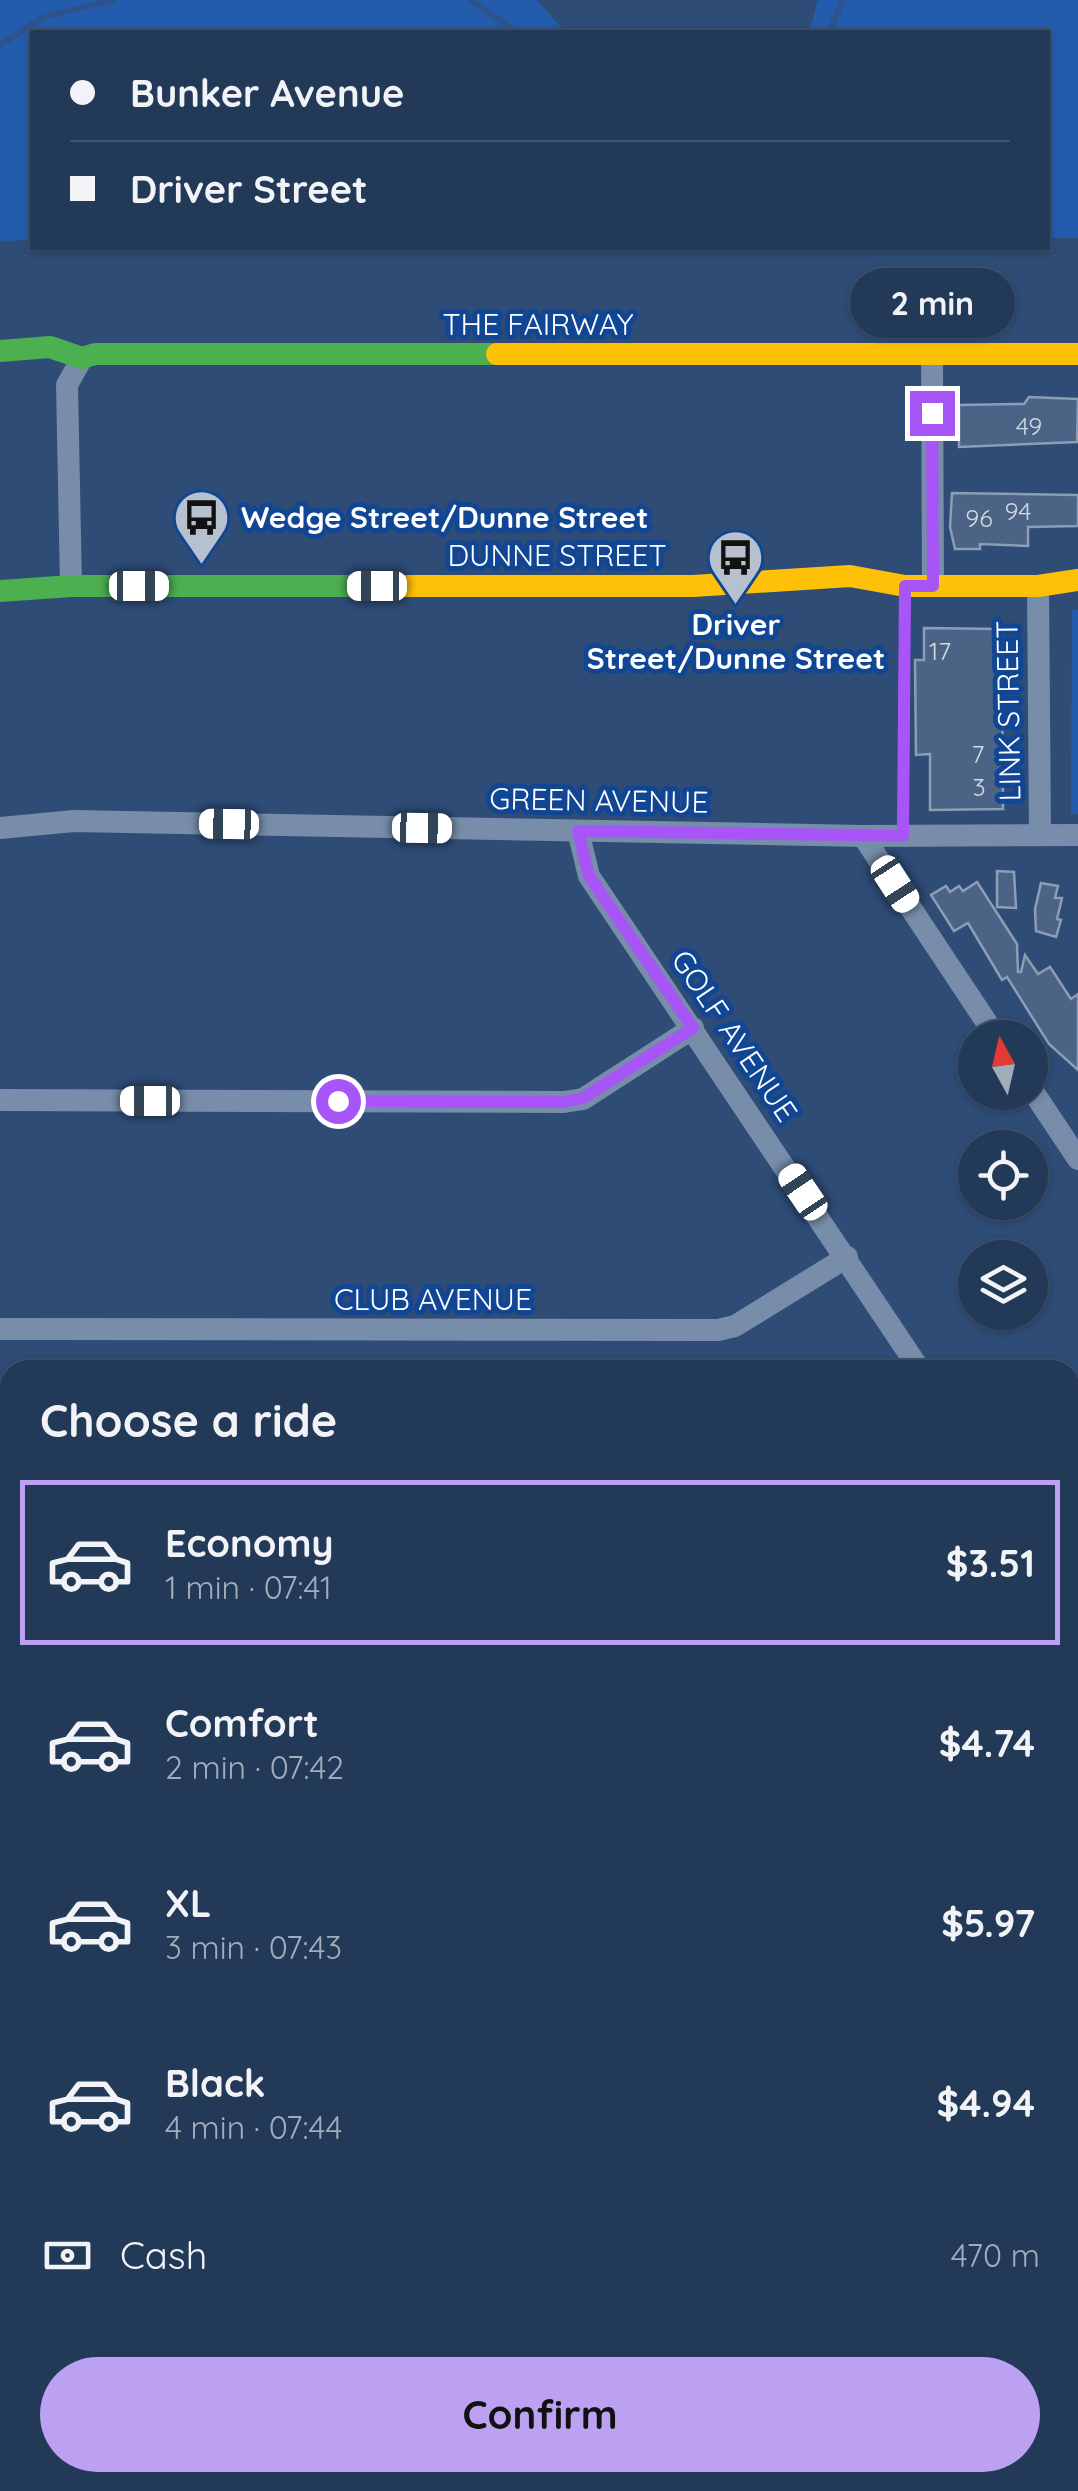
<!DOCTYPE html>
<html lang="en">
<head>
<meta charset="utf-8">
<style>
  :root { --surface:#223958; --page:#2a405e; --text:#f1f3f6; --muted:#a2acba; --line:#3f536e; --accent:#bca0f2 }
  body { margin:0; font-family:Quicksand,sans-serif; background:var(--page); color:var(--text); height:100vh; display:flex; flex-direction:column; font-size:38px; white-space:nowrap }
  * { box-sizing:border-box; margin:0 }
  p { font-size:32px; color:var(--muted) }
  .icon { flex:none; width:55px; height:55px; fill:none; stroke:currentColor; stroke-width:2; stroke-linecap:round; stroke-linejoin:round }
  .map { position:relative; flex:1; overflow:hidden }
  .drawer { position:absolute; left:0px; top:1360px; width:1080px; height:1132px; display:flex; flex-direction:column; background:var(--surface); border-radius:30px 30px 0 0; box-shadow:0 2px 8px #0004,0 0 0 2px var(--line) }
  .drawer>* { flex:none }
  .banner { position:absolute; left:30px; top:30px; width:1020px; height:220px; border-radius:0px; box-shadow:0 2px 8px #0004,0 0 0 2px var(--line); display:grid; align-content:center; height:220px; padding:0 40px; background:var(--surface) }
  .needle { width:65px; rotate:352deg }
  .buttons { position:absolute; left:958px; top:1020px; display:grid; gap:20px }
  .buttons a { display:grid; place-items:center; width:90px; height:90px; border-radius:50%; background:var(--surface); box-shadow:0 2px 8px #0004,0 0 0 2px var(--line); font-size:50px }
  .end { position:absolute; width:45px; height:45px; margin:-22px; border:12px solid #a855f7; background:#fff; box-shadow:0 0 0 5px #fff }
  .from { border-radius:50% }
  .bubble { position:absolute; height:70px; border-radius:35px; background:var(--surface); box-shadow:0 2px 8px #0004,0 0 0 2px var(--line); font-size:32px; font-weight:800; line-height:70px; text-align:center }
  .car { position:absolute; width:30px; height:60px; margin:-30px -15px; border-radius:12px; box-shadow:0 0 8px 2px #0007; background:linear-gradient(#fff 24%,#345 0 40%,#fff 0 76%,#345 0 86%,#fff 0) }
  .banner b { display:flex; align-items:center; gap:35px; height:95px; font-size:38px }
  .banner b+b { border-top:2px solid var(--line) }
  .banner i { width:25px; height:25px; background:var(--text) }
  ul { padding:0; list-style:none }
  li { display:flex; align-items:center; gap:30px; height:165px; margin:0 20px 15px; padding:0 20px; border:5px solid transparent; border-radius:0px }
  li div { flex:1 }
  li b { display:block; font-size:38px }
  li em { font-style:normal; font-weight:800 }
  li.selected { border-color:var(--accent) }
  li>.icon { width:90px; height:90px; stroke-width:1.5 }
  h2 { padding:0 40px; font-size:45px; line-height:120px }
  .pay { display:flex; align-items:center; gap:25px; height:110px; padding:0 40px; font-size:38px }
  .pay p { margin-inline-start:auto }
  .action { display:flex; gap:20px; margin-top:auto; padding:20px 40px }
  .action a { flex:1; height:115px; border-radius:60px; background:var(--accent); color:#111; font-size:40px; font-weight:800; line-height:115px; text-align:center }
  .map>svg:first-child { display:block }
  .green { fill:#235cac }
  .lines { fill:none; stroke-linecap:round; stroke-linejoin:round }
  .stream { stroke:#2c538c; stroke-width:6 }
  .building { fill:#4b6485; stroke:#8c9db6; stroke-width:2.5 }
  .lane { stroke:#778da9; stroke-width:11 }
  .street { stroke:#778da9; stroke-width:22 }
  .fast { stroke:#4caf50; stroke-width:22 }
  .slow { stroke:#ffc107; stroke-width:22 }
  .route { stroke:#a855f7; stroke-width:12 }
  .labels { text-anchor:middle; stroke-width:10; stroke-linejoin:round; paint-order:stroke }
  .number-label { font-size:25px; fill:#d2d8e0 }
  .street-label { font-size:30px; fill:#fff; stroke:#104694 }
  .poi-label { font-size:30px; font-weight:bold; fill:#fff; stroke:#104694; text-anchor:start }
</style>
</head>
<body>
<div class="map">
<svg width="1078" height="2491" viewBox="0 0 1078 2491">
  <rect width="100%" height="100%" fill="#2e4c76"/>
  <g class="green">
    <path d="M 0,0 L 537,0 L 565,32 L 32,32 L 32,240 L 0,241 Z"/>
    <path d="M 818,0 L 1078,0 L 1078,238 L 1048,238 L 1048,32 L 809,32 Z"/>
    <path d="M 1072,610 L 1078,610 L 1078,814 L 1071,814 Z"/>
    <path d="M 0,1814 L 10,1814 L 10,2482 L 435,2482 L 437,2491 L 0,2491 Z"/>
    <path d="M 1078,2271 L 1078,2491 L 822,2491 L 832,2482 L 1070,2482 L 1070,2278 Z"/>
  </g>
  <g class="lines">
    <g class="stream">
      <path d="M 470,0 L 517,32"/>
      <path d="M 829,32 L 843,0"/>
      <path d="M 0,45 L 45,16 L 115,0"/>
      <path d="M 0,1987 L 10,1987"/>
      <path d="M 177,2491 L 182,2482"/>
    </g>
  </g>
  <g class="building">
    <path d="M 1029,397 L 1078,399 L 1077,442 L 959,447 L 959,405 L 1024,404 Z"/>
    <path d="M 952,493 L 1078,495 L 1078,526 L 1028,527 L 1028,546 L 980,544 L 980,549 L 955,549 L 950,527 Z"/>
    <path d="M 924,628 L 1002,629 L 1003,809 L 930,810 L 930,754 L 916,755 L 915,660 L 924,660 Z"/>
    <path d="M 997,871 L 1014,872 L 1016,908 L 997,907 Z"/>
    <path d="M 977,882 L 1017,944 L 1018,972 L 1021,972 L 1025,955 L 1038,974 L 1050,967 L 1071,999 L 1078,994 L 1078,1070 L 1049,1044 L 1007,977 L 1002,980 L 968,923 L 954,931 L 931,895 L 946,886 L 950,892 L 959,886 L 963,891 Z"/>
    <path d="M 1041,883 L 1058,886 L 1055,898 L 1062,898 L 1057,919 L 1061,920 L 1056,937 L 1036,931 L 1035,909 Z"/>
  </g>
  <g class="lines">
    <path class="lane" d="M 903,836 L 905,590"/>
    <g class="street">
      <path d="M 932,356 L 933,586"/>
      <path d="M 71,586 L 67,385 L 82,358"/>
      <path d="M 1038,586 L 1040,834"/>
      <path d="M 0,828 L 74,821 L 863,836 L 1078,835"/>
      <path d="M 578,831 L 589,876 L 920,1370"/>
      <path d="M 863,836 L 997,1038"/>
      <path d="M 1030,1087 L 1078,1159"/>
      <path d="M 0,1100 L 564,1102 L 583,1099 L 693,1028"/>
      <path d="M 0,1329 L 718,1330 L 735,1326 L 847,1257"/>
      <path d="M 0,1556 L 10,1556"/>
      <path d="M 1070,1559 L 1078,1559"/>
      <path d="M 0,1802 L 10,1802"/>
      <path d="M 1070,1806 L 1078,1806"/>
      <path d="M 1070,1897 L 1078,1902"/>
      <path d="M 1070,2204 L 1078,2209"/>
      <path d="M 1070,2264 L 1078,2257"/>
      <path d="M 447,2482 L 449,2491"/>
      <path d="M 808,2491 L 818,2482"/>
    </g>
    <g class="fast">
      <path d="M 0,351 L 50,347 L 82,358 L 95,354 L 497,354"/>
      <path d="M 0,591 L 71,586 L 380,586"/>
    </g>
    <g class="slow">
      <path d="M 497,354 L 1078,354"/>
      <path d="M 380,586 L 693,586 L 850,576 L 905,586 L 1038,586 L 1078,580"/>
    </g>
  </g>
  <g class="lines">
    <path class="route" d="M 338,1101 L 564,1102 L 583,1098 L 693,1028 L 589,876 L 578,831 L 903,836 L 905,586 L 933,586 L 932,413"/>
  </g>
  <defs>
    <symbol id="bus-pin" viewBox="-11 -11 22 30"><path d="M0 17L-7.5 6A9.5 9.5 0 1 1 7.5 6Z" fill="#b6c0cf" stroke="#104694"/><path d="M-5-6H5V4H4V6H2V4H-2V6H-4V4H-5ZM-3.5-4V0h7V-4ZM-3.5 1.2v1.5H-2V1.2ZM2 1.2v1.5H3.5V1.2Z" fill="#111"/></symbol>
  </defs>
  <g fill-rule="evenodd">
    <use href="#bus-pin" x="170" y="486" width="63" height="86"/>
    <use href="#bus-pin" x="704" y="526" width="63" height="86"/>
  </g>
  <g class="labels">
    <g class="number-label">
      <text x="1029" y="435">49</text>
      <text x="1018" y="520">94</text>
      <text x="979" y="527">96</text>
      <text x="940" y="660">17</text>
      <text x="978" y="763">7</text>
      <text x="979" y="796">3</text>
    </g>
    <g class="street-label">
      <text x="538" y="335">THE FAIRWAY</text>
      <text x="557" y="566">DUNNE STREET</text>
      <text transform="translate(1009 711) rotate(-91)" y="10">LINK STREET</text>
      <text transform="translate(599 801) rotate(1)" y="10">GREEN AVENUE</text>
      <text transform="translate(734 1036) rotate(56)" y="10">GOLF AVENUE</text>
      <text x="433" y="1310">CLUB AVENUE</text>
    </g>
    <g class="poi-label">
      <text x="241" y="528">Wedge Street/Dunne Street</text>
      <text x="736" y="635" text-anchor="middle">Driver<tspan x="736" dy="34">Street/Dunne Street</tspan></text>
    </g>
  </g>
</svg>
<div class="buttons">
<a><svg class="needle" viewBox="-14 -14 28 28"><path d="M0-13l5 13h-10z" fill="#e53935"/><path d="M0 13l5-13h-10z" fill="#a2acba"/></svg></a>
<a><svg class="icon" aria-label="locate" viewBox="0 0 24 24"><circle cx="12" cy="12" r="6"/><path d="M12 2v4M12 18v4M2 12h4M18 12h4"/></svg></a>
<a><svg class="icon" aria-label="layers" viewBox="0 0 24 24"><path d="M12 4l9 5-9 5-9-5zM3 14l9 5 9-5"/></svg></a>
</div>
<i class="end from" style="left:338px;top:1101px"></i>
<i class="end" style="left:932px;top:413px"></i>
<div class="bubble" style="left:850px;top:268px;width:165px">2 min</div>
<i class="car" style="left:139px;top:586px;rotate:90deg"></i>
<i class="car" style="left:377px;top:586px;rotate:270deg"></i>
<i class="car" style="left:229px;top:824px;rotate:271deg"></i>
<i class="car" style="left:422px;top:828px;rotate:91deg"></i>
<i class="car" style="left:895px;top:884px;rotate:147deg"></i>
<i class="car" style="left:150px;top:1101px;rotate:270deg"></i>
<i class="car" style="left:803px;top:1192px;rotate:326deg"></i>
<div class="banner">
<b><i class="from"></i>Bunker Avenue</b>
<b><i></i>Driver Street</b>
</div>
<section class="drawer">
<h2>Choose a ride</h2>
<ul>
<li class="selected"><svg class="icon" aria-label="car" viewBox="0 0 24 24"><path d="M5 17H2v-5l4-1 3-4h7l3 4 3 1v5h-3M9 17h6M6 11h13"/><circle cx="7" cy="17" r="2"/><circle cx="17" cy="17" r="2"/></svg><div><b>Economy</b><p>1 min · 07:41</p></div><em>$3.51</em></li>
<li><svg class="icon" aria-label="car" viewBox="0 0 24 24"><path d="M5 17H2v-5l4-1 3-4h7l3 4 3 1v5h-3M9 17h6M6 11h13"/><circle cx="7" cy="17" r="2"/><circle cx="17" cy="17" r="2"/></svg><div><b>Comfort</b><p>2 min · 07:42</p></div><em>$4.74</em></li>
<li><svg class="icon" aria-label="car" viewBox="0 0 24 24"><path d="M5 17H2v-5l4-1 3-4h7l3 4 3 1v5h-3M9 17h6M6 11h13"/><circle cx="7" cy="17" r="2"/><circle cx="17" cy="17" r="2"/></svg><div><b>XL</b><p>3 min · 07:43</p></div><em>$5.97</em></li>
<li><svg class="icon" aria-label="car" viewBox="0 0 24 24"><path d="M5 17H2v-5l4-1 3-4h7l3 4 3 1v5h-3M9 17h6M6 11h13"/><circle cx="7" cy="17" r="2"/><circle cx="17" cy="17" r="2"/></svg><div><b>Black</b><p>4 min · 07:44</p></div><em>$4.94</em></li>
</ul>
<div class="pay"><svg class="icon" aria-label="cash" viewBox="0 0 24 24"><path d="M3 7h18v10H3z"/><circle cx="12" cy="12" r="2"/></svg>Cash<p>470 m</p></div>
<div class="action"><a>Confirm</a></div>
</section>
</div>
</body>
</html>
